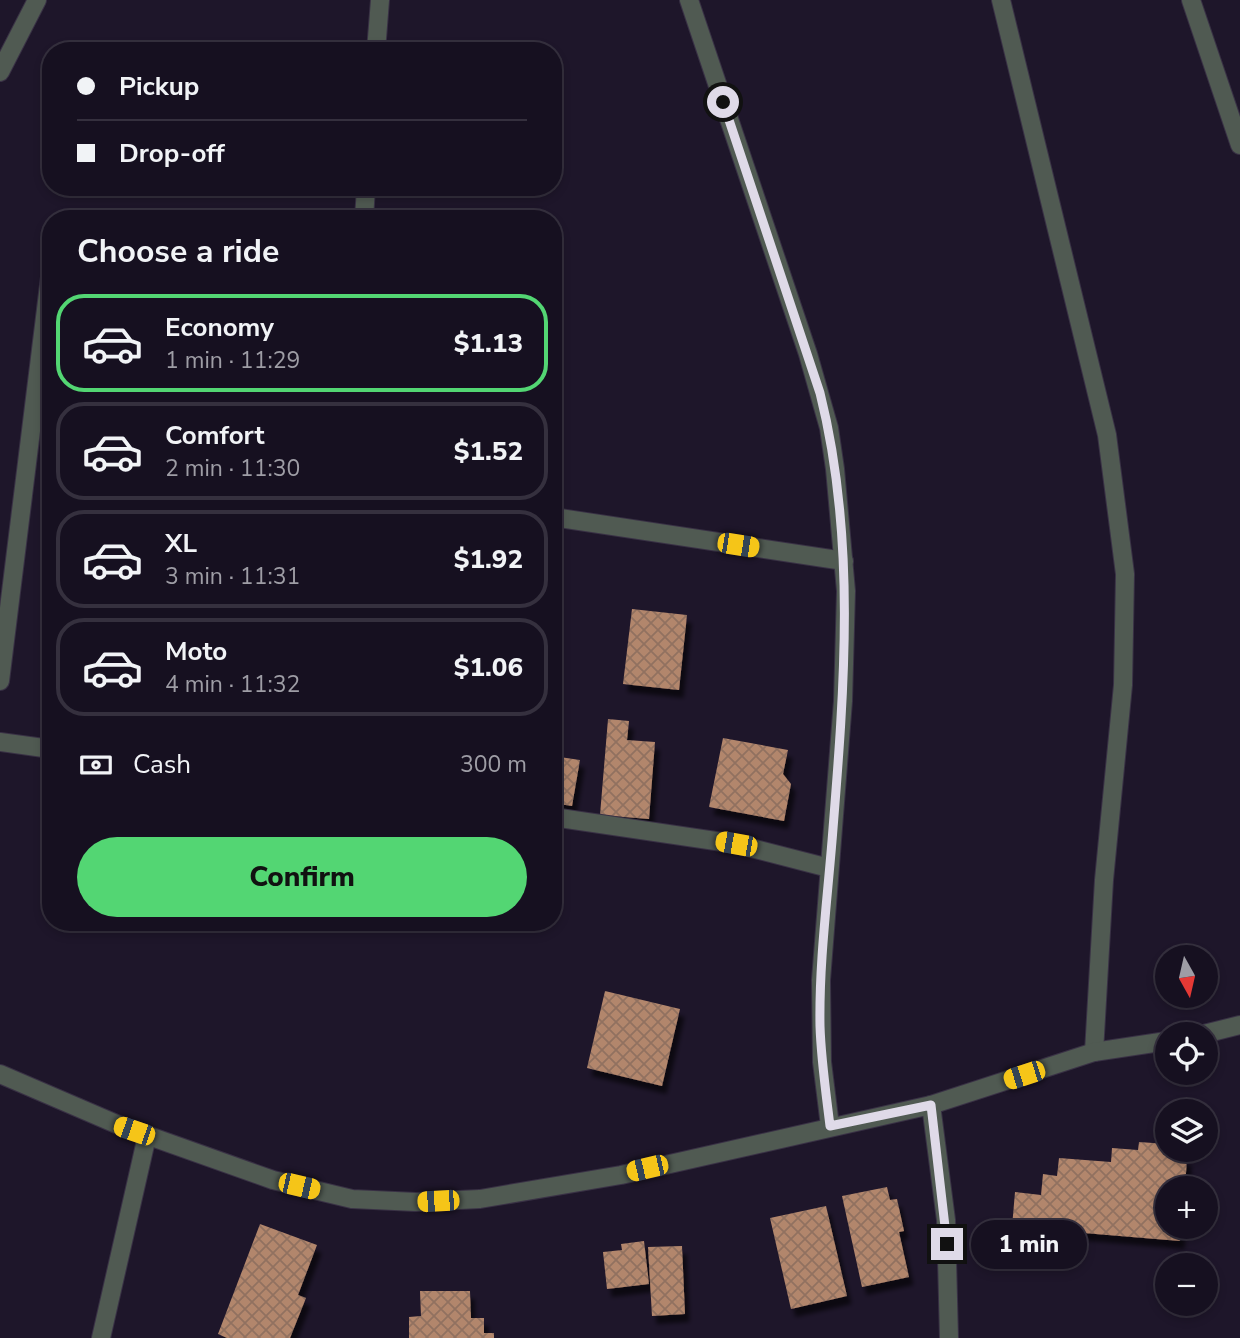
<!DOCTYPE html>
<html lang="en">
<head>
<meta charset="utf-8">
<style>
  :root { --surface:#161020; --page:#1f1929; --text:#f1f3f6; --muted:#9e9da5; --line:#35303e; --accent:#53d673 }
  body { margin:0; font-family:"Nunito Sans",sans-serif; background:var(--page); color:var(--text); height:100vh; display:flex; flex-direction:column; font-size:26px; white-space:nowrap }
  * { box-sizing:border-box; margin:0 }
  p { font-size:23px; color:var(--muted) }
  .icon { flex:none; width:38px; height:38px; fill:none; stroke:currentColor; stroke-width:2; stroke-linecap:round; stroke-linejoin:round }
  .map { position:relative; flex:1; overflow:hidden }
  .drawer { position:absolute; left:42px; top:210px; width:520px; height:721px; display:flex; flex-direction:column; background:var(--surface); border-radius:28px; box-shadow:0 4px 10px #0003,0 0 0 2px var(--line) }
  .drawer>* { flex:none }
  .hud { position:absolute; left:42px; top:42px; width:520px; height:154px; border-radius:28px; box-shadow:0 4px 10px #0003,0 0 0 2px var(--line); display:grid; align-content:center; height:154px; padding:0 35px; background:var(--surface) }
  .needle { width:46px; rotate:172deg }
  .fabs { position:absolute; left:1155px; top:945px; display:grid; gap:14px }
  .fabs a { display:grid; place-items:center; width:63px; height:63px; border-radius:50%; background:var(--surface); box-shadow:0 4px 10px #0003,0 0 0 2px var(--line); font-size:35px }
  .end { position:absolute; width:32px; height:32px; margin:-16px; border:9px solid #dfdae8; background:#111; box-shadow:0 0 0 4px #111 }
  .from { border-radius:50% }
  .bubble { position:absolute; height:49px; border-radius:24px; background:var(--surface); box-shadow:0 4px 10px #0003,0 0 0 2px var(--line); font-size:23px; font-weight:800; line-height:49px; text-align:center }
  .car { position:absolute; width:21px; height:42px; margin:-21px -10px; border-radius:9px; box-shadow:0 0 5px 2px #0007; background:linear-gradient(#f5c518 24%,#345 0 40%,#f5c518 0 76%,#345 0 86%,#f5c518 0) }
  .hud b { display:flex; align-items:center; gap:24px; height:66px; font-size:26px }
  .hud b+b { border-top:2px solid var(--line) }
  .hud i { width:18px; height:18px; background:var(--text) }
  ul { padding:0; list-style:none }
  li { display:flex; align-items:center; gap:21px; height:98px; margin:0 14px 10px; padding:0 21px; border:4px solid var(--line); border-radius:28px }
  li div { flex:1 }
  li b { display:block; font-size:26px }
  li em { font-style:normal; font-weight:800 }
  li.current { border-color:var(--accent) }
  li>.icon { width:63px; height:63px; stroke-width:1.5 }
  h2 { padding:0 35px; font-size:32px; line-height:84px }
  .pay { display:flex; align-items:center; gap:18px; height:77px; padding:0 35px; font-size:26px }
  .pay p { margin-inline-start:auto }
  .action { display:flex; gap:14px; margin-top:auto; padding:14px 35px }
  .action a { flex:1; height:80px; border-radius:42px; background:var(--accent); color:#111; font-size:28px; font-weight:800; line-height:80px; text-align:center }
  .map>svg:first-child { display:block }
  .building { fill:url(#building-cross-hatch); filter:url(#shadow) }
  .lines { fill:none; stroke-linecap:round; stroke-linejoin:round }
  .minor-casing { stroke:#393145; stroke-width:20 }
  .minor { stroke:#505a52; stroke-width:18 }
  .route { stroke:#dfdae8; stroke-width:9 }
</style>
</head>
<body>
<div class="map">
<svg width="1240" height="1338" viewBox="0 0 1240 1338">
  <defs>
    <pattern id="building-cross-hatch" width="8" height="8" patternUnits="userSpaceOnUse" patternTransform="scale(1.75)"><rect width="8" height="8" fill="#b2866c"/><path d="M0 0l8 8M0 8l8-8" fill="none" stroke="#917161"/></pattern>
    <filter id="shadow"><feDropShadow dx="4.5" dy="8" stdDeviation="2" flood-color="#0009"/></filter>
  </defs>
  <rect width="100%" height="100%" fill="#1e162a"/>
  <g class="building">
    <path d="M 632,609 L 687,615 L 679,690 L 623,684 Z"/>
    <path d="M 608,719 L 629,721 L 627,740 L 655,742 L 649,819 L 600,815 Z"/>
    <path d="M 723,738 L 788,750 L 783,774 L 791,784 L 784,821 L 709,807 Z"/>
    <path d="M 553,756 L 580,760 L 572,806 L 553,803 Z"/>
    <path d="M 605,991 L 680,1009 L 662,1086 L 587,1068 Z"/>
    <path d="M 1139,1142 L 1167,1144 L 1167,1150 L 1179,1150 L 1179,1157 L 1187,1158 L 1185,1188 L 1167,1188 L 1167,1227 L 1181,1227 L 1180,1241 L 1012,1227 L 1015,1192 L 1041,1195 L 1043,1174 L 1057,1176 L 1059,1158 L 1111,1162 L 1112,1148 L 1138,1150 Z"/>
    <path d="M 887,1187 L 890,1200 L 897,1199 L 904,1231 L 899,1232 L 909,1277 L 862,1287 L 842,1196 Z"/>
    <path d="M 826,1206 L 847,1296 L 791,1309 L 770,1218 Z"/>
    <path d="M 260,1224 L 317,1245 L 298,1295 L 306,1298 L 290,1338 L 227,1338 L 218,1334 Z"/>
    <path d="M 644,1241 L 649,1284 L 607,1289 L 603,1252 L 622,1250 L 621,1244 Z"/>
    <path d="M 682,1246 L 685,1314 L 652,1316 L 648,1247 Z"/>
    <path d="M 420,1291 L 470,1291 L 471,1318 L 484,1318 L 484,1333 L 494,1333 L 494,1338 L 409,1338 L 409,1317 L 421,1316 Z"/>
  </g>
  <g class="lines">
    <defs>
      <g id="minor">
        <path d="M 689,0 L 808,354 L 829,428 L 835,469 L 846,591 L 843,701 L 821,980 L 822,1062 L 830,1126"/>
        <path d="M 1001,0 L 1107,435 L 1125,574 L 1123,685 L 1104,880 L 1094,1052"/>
        <path d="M 1191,0 L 1240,145"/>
        <path d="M 376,51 L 380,0"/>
        <path d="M 0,72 L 37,0"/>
        <path d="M 364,219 L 366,187"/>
        <path d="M 553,517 L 844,561"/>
        <path d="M 0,681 L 51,269"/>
        <path d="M 0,742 L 51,749"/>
        <path d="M 553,817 L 736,844 L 829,868"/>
        <path d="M 1204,1034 L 1240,1025"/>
        <path d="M 0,1074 L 121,1126 L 273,1180 L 352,1199 L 416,1202 L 480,1199 L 621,1175 L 931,1105 L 1094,1052 L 1167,1041"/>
        <path d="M 931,1105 L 946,1220 L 949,1338"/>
        <path d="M 101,1338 L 147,1136"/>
      </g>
    </defs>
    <use href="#minor" class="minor-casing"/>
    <use href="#minor" class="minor"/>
  </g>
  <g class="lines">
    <path class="route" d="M 723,102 L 820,393 C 857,540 844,692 832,841 C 827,902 819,964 820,1026 C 821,1059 826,1093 830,1126 L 931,1105 L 947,1244"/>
  </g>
</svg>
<div class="fabs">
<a><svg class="needle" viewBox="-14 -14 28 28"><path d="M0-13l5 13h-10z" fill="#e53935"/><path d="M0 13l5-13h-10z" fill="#9e9da5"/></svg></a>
<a><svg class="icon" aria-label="locate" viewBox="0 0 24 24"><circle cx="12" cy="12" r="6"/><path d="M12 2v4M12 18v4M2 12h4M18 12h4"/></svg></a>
<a><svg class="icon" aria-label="layers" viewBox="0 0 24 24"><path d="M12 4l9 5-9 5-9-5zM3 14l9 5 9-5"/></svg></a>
<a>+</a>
<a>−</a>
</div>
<i class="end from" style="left:723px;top:102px"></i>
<i class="end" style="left:947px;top:1244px"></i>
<div class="bubble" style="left:971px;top:1220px;width:116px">1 min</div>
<i class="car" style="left:738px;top:545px;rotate:99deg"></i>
<i class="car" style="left:736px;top:844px;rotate:280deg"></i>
<i class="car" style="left:1024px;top:1075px;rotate:252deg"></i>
<i class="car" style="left:134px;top:1131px;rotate:289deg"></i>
<i class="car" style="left:647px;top:1168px;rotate:257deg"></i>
<i class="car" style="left:299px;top:1186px;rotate:103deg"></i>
<i class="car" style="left:438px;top:1201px;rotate:267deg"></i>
<div class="hud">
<b><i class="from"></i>Pickup</b>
<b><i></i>Drop-off</b>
</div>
<section class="drawer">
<h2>Choose a ride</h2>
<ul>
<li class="current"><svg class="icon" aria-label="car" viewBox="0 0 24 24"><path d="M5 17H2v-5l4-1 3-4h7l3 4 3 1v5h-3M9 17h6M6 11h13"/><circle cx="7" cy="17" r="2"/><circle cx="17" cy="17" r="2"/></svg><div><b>Economy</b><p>1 min · 11:29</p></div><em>$1.13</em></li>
<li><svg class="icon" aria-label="car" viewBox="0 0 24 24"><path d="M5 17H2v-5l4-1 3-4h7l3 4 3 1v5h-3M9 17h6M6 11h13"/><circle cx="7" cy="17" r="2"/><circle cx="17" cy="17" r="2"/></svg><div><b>Comfort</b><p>2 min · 11:30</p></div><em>$1.52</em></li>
<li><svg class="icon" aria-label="car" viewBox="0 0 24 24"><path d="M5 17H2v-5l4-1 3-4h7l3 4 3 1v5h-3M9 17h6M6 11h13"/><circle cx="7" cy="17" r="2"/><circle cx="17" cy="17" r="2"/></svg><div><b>XL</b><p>3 min · 11:31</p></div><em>$1.92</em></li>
<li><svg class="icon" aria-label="car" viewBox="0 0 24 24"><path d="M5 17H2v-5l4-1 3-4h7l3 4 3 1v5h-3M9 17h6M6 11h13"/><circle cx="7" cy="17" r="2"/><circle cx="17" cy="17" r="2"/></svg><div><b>Moto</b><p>4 min · 11:32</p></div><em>$1.06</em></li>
</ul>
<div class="pay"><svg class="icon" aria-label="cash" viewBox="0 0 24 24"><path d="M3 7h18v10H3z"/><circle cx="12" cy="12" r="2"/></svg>Cash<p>300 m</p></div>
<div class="action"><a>Confirm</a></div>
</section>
</div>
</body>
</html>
